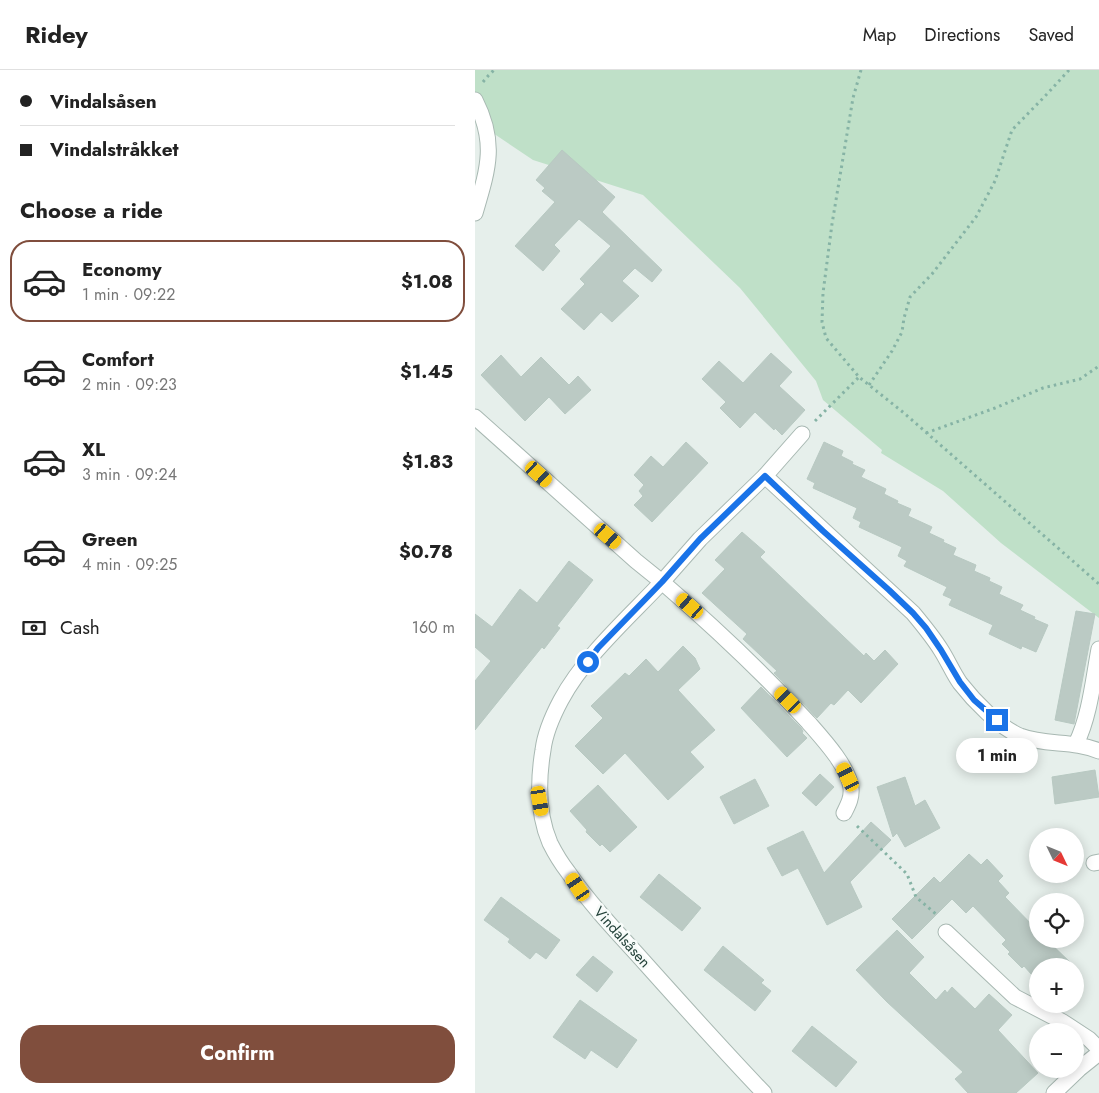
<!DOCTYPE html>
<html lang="en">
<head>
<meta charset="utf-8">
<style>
  :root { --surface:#fff; --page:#f6f6f6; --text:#222; --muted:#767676; --line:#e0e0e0; --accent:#804e3d }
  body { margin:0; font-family:Jost,sans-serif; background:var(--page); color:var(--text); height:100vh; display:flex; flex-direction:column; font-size:19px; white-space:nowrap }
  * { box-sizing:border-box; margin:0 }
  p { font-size:16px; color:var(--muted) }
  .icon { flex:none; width:28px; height:28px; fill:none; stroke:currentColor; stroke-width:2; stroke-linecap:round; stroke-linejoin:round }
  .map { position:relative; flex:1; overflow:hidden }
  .drawer { display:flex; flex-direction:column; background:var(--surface); width:475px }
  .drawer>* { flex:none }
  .guide { display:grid; align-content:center; height:110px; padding:0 20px; background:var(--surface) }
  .needle { width:32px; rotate:133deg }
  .fabs { position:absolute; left:554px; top:758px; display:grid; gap:10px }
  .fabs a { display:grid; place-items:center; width:55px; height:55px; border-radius:50%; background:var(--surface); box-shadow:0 2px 12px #0003; font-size:25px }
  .end { position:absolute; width:22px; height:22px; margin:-11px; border:6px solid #1a73e8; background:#fff; box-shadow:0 0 0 2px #fff }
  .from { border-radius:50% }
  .bubble { position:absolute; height:35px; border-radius:18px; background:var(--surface); box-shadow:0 2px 12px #0003; font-size:16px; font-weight:700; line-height:35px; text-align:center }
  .car { position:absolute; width:15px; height:30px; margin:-15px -8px; border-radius:6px; box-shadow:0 0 4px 1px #0007; background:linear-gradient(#f5c518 24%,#345 0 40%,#f5c518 0 76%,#345 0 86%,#f5c518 0) }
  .guide b { display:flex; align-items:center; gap:18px; height:48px; font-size:19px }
  .guide b+b { border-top:1px solid var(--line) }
  .guide i { width:12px; height:12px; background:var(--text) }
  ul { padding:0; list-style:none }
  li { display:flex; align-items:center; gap:15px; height:82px; margin:0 10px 8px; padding:0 10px; border:2px solid transparent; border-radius:20px }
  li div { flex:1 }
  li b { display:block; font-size:19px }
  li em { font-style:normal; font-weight:700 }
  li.current { border-color:var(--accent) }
  li>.icon { width:45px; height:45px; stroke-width:1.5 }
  h2 { padding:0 20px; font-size:22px; line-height:60px }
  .pay { display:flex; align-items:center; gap:12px; height:55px; padding:0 20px; font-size:19px }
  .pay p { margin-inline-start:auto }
  .primary-button { display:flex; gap:10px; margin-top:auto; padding:10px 20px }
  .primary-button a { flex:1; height:58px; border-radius:20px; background:var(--accent); color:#fff; font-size:20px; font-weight:700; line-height:58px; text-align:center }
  header { display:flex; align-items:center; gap:30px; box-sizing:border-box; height:70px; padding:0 25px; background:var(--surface); border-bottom:1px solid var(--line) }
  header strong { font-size:24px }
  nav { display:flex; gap:28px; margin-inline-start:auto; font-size:18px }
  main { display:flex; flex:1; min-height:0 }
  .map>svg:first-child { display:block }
  .green { fill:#bfe0c8 }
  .building { fill:#bbcac4; stroke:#b8c9c2 }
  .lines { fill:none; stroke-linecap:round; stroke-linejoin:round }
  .minor-casing { stroke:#a8b8b2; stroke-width:17 }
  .path { stroke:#86b3a5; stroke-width:3; stroke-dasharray:2.5 4; stroke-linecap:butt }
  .minor { stroke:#fff; stroke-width:15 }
  .route { stroke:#1a73e8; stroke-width:6 }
  .labels { text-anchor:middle; stroke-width:5; stroke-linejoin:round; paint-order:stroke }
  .street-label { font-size:15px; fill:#24423a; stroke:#f7fbf9 }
</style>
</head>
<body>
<header>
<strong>Ridey</strong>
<nav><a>Map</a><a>Directions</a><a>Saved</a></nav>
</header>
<main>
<section class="drawer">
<div class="guide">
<b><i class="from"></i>Vindalsåsen</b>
<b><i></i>Vindalstråkket</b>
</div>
<h2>Choose a ride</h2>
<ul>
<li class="current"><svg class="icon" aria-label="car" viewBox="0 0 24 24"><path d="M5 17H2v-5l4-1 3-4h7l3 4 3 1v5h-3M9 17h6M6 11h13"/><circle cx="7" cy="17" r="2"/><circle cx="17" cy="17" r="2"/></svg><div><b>Economy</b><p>1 min · 09:22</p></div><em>$1.08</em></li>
<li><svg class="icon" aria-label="car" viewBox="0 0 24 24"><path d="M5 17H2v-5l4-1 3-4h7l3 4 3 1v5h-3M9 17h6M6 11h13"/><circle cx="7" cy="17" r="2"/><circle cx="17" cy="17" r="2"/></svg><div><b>Comfort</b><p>2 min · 09:23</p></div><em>$1.45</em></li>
<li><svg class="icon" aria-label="car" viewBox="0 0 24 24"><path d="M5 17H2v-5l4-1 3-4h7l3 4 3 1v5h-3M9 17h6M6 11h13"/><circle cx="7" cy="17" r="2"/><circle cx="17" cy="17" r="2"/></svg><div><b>XL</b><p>3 min · 09:24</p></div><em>$1.83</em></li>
<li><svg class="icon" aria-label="car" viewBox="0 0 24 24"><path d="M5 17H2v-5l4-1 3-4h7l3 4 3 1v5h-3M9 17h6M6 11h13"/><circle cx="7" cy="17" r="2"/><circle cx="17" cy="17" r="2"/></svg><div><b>Green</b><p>4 min · 09:25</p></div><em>$0.78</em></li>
</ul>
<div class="pay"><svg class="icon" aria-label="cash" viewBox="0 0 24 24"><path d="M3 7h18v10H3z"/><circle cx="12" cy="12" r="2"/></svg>Cash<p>160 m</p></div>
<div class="primary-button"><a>Confirm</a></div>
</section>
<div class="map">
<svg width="624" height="1023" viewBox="0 0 624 1023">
  <rect width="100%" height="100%" fill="#e6efeb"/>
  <path class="green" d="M 0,0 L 624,0 L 624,548 L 526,473 L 468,421 L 406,383 L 407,380 L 348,330 L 341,311 L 265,218 L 168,125 L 58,90 L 0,51 Z"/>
  <g class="building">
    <path d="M 87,80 L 140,127 L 127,142 L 187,200 L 177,212 L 160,198 L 147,211 L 164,226 L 137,252 L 126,242 L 109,260 L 86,239 L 110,214 L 105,209 L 136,176 L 104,149 L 79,175 L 85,181 L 68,201 L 40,176 L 80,132 L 67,121 L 70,118 L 61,110 Z"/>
    <path d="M 296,283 L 317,302 L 304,316 L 330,340 L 307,365 L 300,358 L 299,360 L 280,342 L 265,358 L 245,338 L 251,332 L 227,309 L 244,291 L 268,313 Z"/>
    <path d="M 26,285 L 46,307 L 66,287 L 94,315 L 103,306 L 116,320 L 90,344 L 74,327 L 50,351 L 6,305 Z"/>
    <path d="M 211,372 L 233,393 L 177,452 L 159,435 L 168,426 L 164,421 L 169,415 L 159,405 L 176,386 L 188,397 Z"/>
    <path d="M 349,372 L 368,381 L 366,386 L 378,392 L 377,394 L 390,400 L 386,407 L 411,419 L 409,424 L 423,431 L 422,433 L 436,439 L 433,446 L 457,457 L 454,463 L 469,470 L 468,472 L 481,478 L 478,485 L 501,495 L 499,501 L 515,508 L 514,511 L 527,517 L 524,524 L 548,535 L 545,540 L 560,547 L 559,549 L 573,555 L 561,582 L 547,576 L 546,579 L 514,564 L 518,555 L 474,535 L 477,529 L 468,525 L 472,517 L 429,496 L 432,491 L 423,486 L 427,477 L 384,457 L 386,452 L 378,448 L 382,438 L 338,418 L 340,413 L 332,409 Z"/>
    <path d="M 267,462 L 290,482 L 285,487 L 389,586 L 391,583 L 399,591 L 410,580 L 423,594 L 386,633 L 373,620 L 359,635 L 356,633 L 342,648 L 299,603 L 302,601 L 268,569 L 272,564 L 227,523 L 250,499 L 240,490 Z"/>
    <path d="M 94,491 L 118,510 L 82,556 L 85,558 L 69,579 L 67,577 L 0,660 L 0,611 L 16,591 L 0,577 L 0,544 L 17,557 L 45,519 L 62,533 Z"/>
    <path d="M 601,541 L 620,544 L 599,654 L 580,650 Z"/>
    <path d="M 208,576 L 220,588 L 225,599 L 203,620 L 240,660 L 215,682 L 229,697 L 193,730 L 150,683 L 128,704 L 100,676 L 128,648 L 116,636 L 150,603 L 154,606 L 171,589 L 183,602 Z"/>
    <path d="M 286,617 L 326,658 L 328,661 L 327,663 L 332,668 L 312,687 L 266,638 Z"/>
    <path d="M 620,700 L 624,727 L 580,734 L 577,707 Z"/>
    <path d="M 345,704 L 359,717 L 341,736 L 327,723 Z"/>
    <path d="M 430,707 L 440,736 L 450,730 L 465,758 L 430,777 L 422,763 L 418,767 L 402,717 Z"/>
    <path d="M 280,709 L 294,736 L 259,754 L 245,727 Z"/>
    <path d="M 123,715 L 162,757 L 135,782 L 127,774 L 125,776 L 111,762 L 112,760 L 95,741 Z"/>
    <path d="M 396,752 L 416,770 L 375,812 L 387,837 L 352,855 L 323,798 L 307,806 L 292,778 L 328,761 L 349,803 Z"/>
    <path d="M 494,784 L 506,795 L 512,789 L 528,806 L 523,811 L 534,823 L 530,827 L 562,860 L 562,869 L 571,869 L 599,896 L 562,896 L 562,899 L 557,905 L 549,896 L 547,898 L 533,884 L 535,882 L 527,874 L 531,870 L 498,836 L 491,843 L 477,829 L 437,869 L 417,849 L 459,807 L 465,813 Z"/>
    <path d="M 184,804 L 226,838 L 207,861 L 165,827 Z"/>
    <path d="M 26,827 L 85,870 L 71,889 L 61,882 L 55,889 L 33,872 L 35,869 L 9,850 Z"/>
    <path d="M 422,860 L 449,887 L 434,903 L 461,930 L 470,920 L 472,923 L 477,917 L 500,939 L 514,924 L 537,945 L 523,960 L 563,1003 L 541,1023 L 493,1023 L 480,1009 L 488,1002 L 412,932 L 381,900 Z"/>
    <path d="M 248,876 L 289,910 L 286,913 L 296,921 L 280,941 L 229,900 Z"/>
    <path d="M 118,886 L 138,902 L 122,922 L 101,905 Z"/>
    <path d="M 105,930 L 162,970 L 142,998 L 116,980 L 110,989 L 78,967 Z"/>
    <path d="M 337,956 L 382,992 L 361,1017 L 317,981 Z"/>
  </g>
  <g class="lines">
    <defs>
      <g id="minor">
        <path d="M 0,30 C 22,73 13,99 0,143"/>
        <path d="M 0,347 L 161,491 L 187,512 L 225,469 L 290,406 L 327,364"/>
        <path d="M 290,406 L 438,543 C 448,555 458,567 466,580 C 473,591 478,603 485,613 C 499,631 524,657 545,666 C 571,676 598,670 624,681"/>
        <path d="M 601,674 C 615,645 618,611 624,579"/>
        <path d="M 619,793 L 624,792"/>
        <path d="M 471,862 L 540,927 L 588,952 L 614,969 L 624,979"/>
        <path d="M 289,1023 C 245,977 203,930 161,883 C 137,857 113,831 93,802 C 86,793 80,783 75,773 C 63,745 63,710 68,680 C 70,663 78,645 86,630 C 109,587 153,548 187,512 C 238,556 287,602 333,652 C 347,668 374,697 376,718 C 377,728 373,735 369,743"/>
        <path d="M 579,1023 L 604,999 L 624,983"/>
      </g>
    </defs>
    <use href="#minor" class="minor-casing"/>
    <g class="path">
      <path d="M 386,0 L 378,28 L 357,154 L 348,223 L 347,252 L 351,268 L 384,307 L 429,343 L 624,514"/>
      <path d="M 8,12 L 13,6 L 19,0"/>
      <path d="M 394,315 L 417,281 L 427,262 L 429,248 L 435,227 L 457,204 L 501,147 L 520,111 L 537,60 L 573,23 L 594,0"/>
      <path d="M 340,351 L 384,307"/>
      <path d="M 451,363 L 520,338 L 568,318 L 605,309 L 624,296"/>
      <path d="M 382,756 L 432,804 L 441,827 L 462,845"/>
    </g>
    <use href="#minor" class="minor"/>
  </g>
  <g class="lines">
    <path class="route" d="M 113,592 L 123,578 L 187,512 L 225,469 L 290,406 L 348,461 L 414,520 L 438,543 L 451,558 L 466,580 L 485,612 L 499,630 L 522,650"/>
  </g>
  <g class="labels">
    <g class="street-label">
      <text transform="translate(147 867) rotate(48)" y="5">Vindalsåsen</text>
    </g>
  </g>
</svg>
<div class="fabs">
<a><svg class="needle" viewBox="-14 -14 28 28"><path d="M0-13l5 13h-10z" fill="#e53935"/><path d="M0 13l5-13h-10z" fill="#767676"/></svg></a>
<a><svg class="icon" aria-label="locate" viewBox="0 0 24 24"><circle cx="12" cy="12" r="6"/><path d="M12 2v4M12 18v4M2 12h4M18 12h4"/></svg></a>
<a>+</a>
<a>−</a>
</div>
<i class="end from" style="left:113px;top:592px"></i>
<i class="end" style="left:522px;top:650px"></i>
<div class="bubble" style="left:481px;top:668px;width:82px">1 min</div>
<i class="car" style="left:64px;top:404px;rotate:132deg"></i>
<i class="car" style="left:133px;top:466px;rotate:131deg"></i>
<i class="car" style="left:215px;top:536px;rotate:311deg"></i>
<i class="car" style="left:313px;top:630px;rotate:315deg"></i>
<i class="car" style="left:373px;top:707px;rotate:333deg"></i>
<i class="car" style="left:65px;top:731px;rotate:170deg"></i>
<i class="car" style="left:103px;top:817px;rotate:326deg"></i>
</div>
</main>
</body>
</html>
